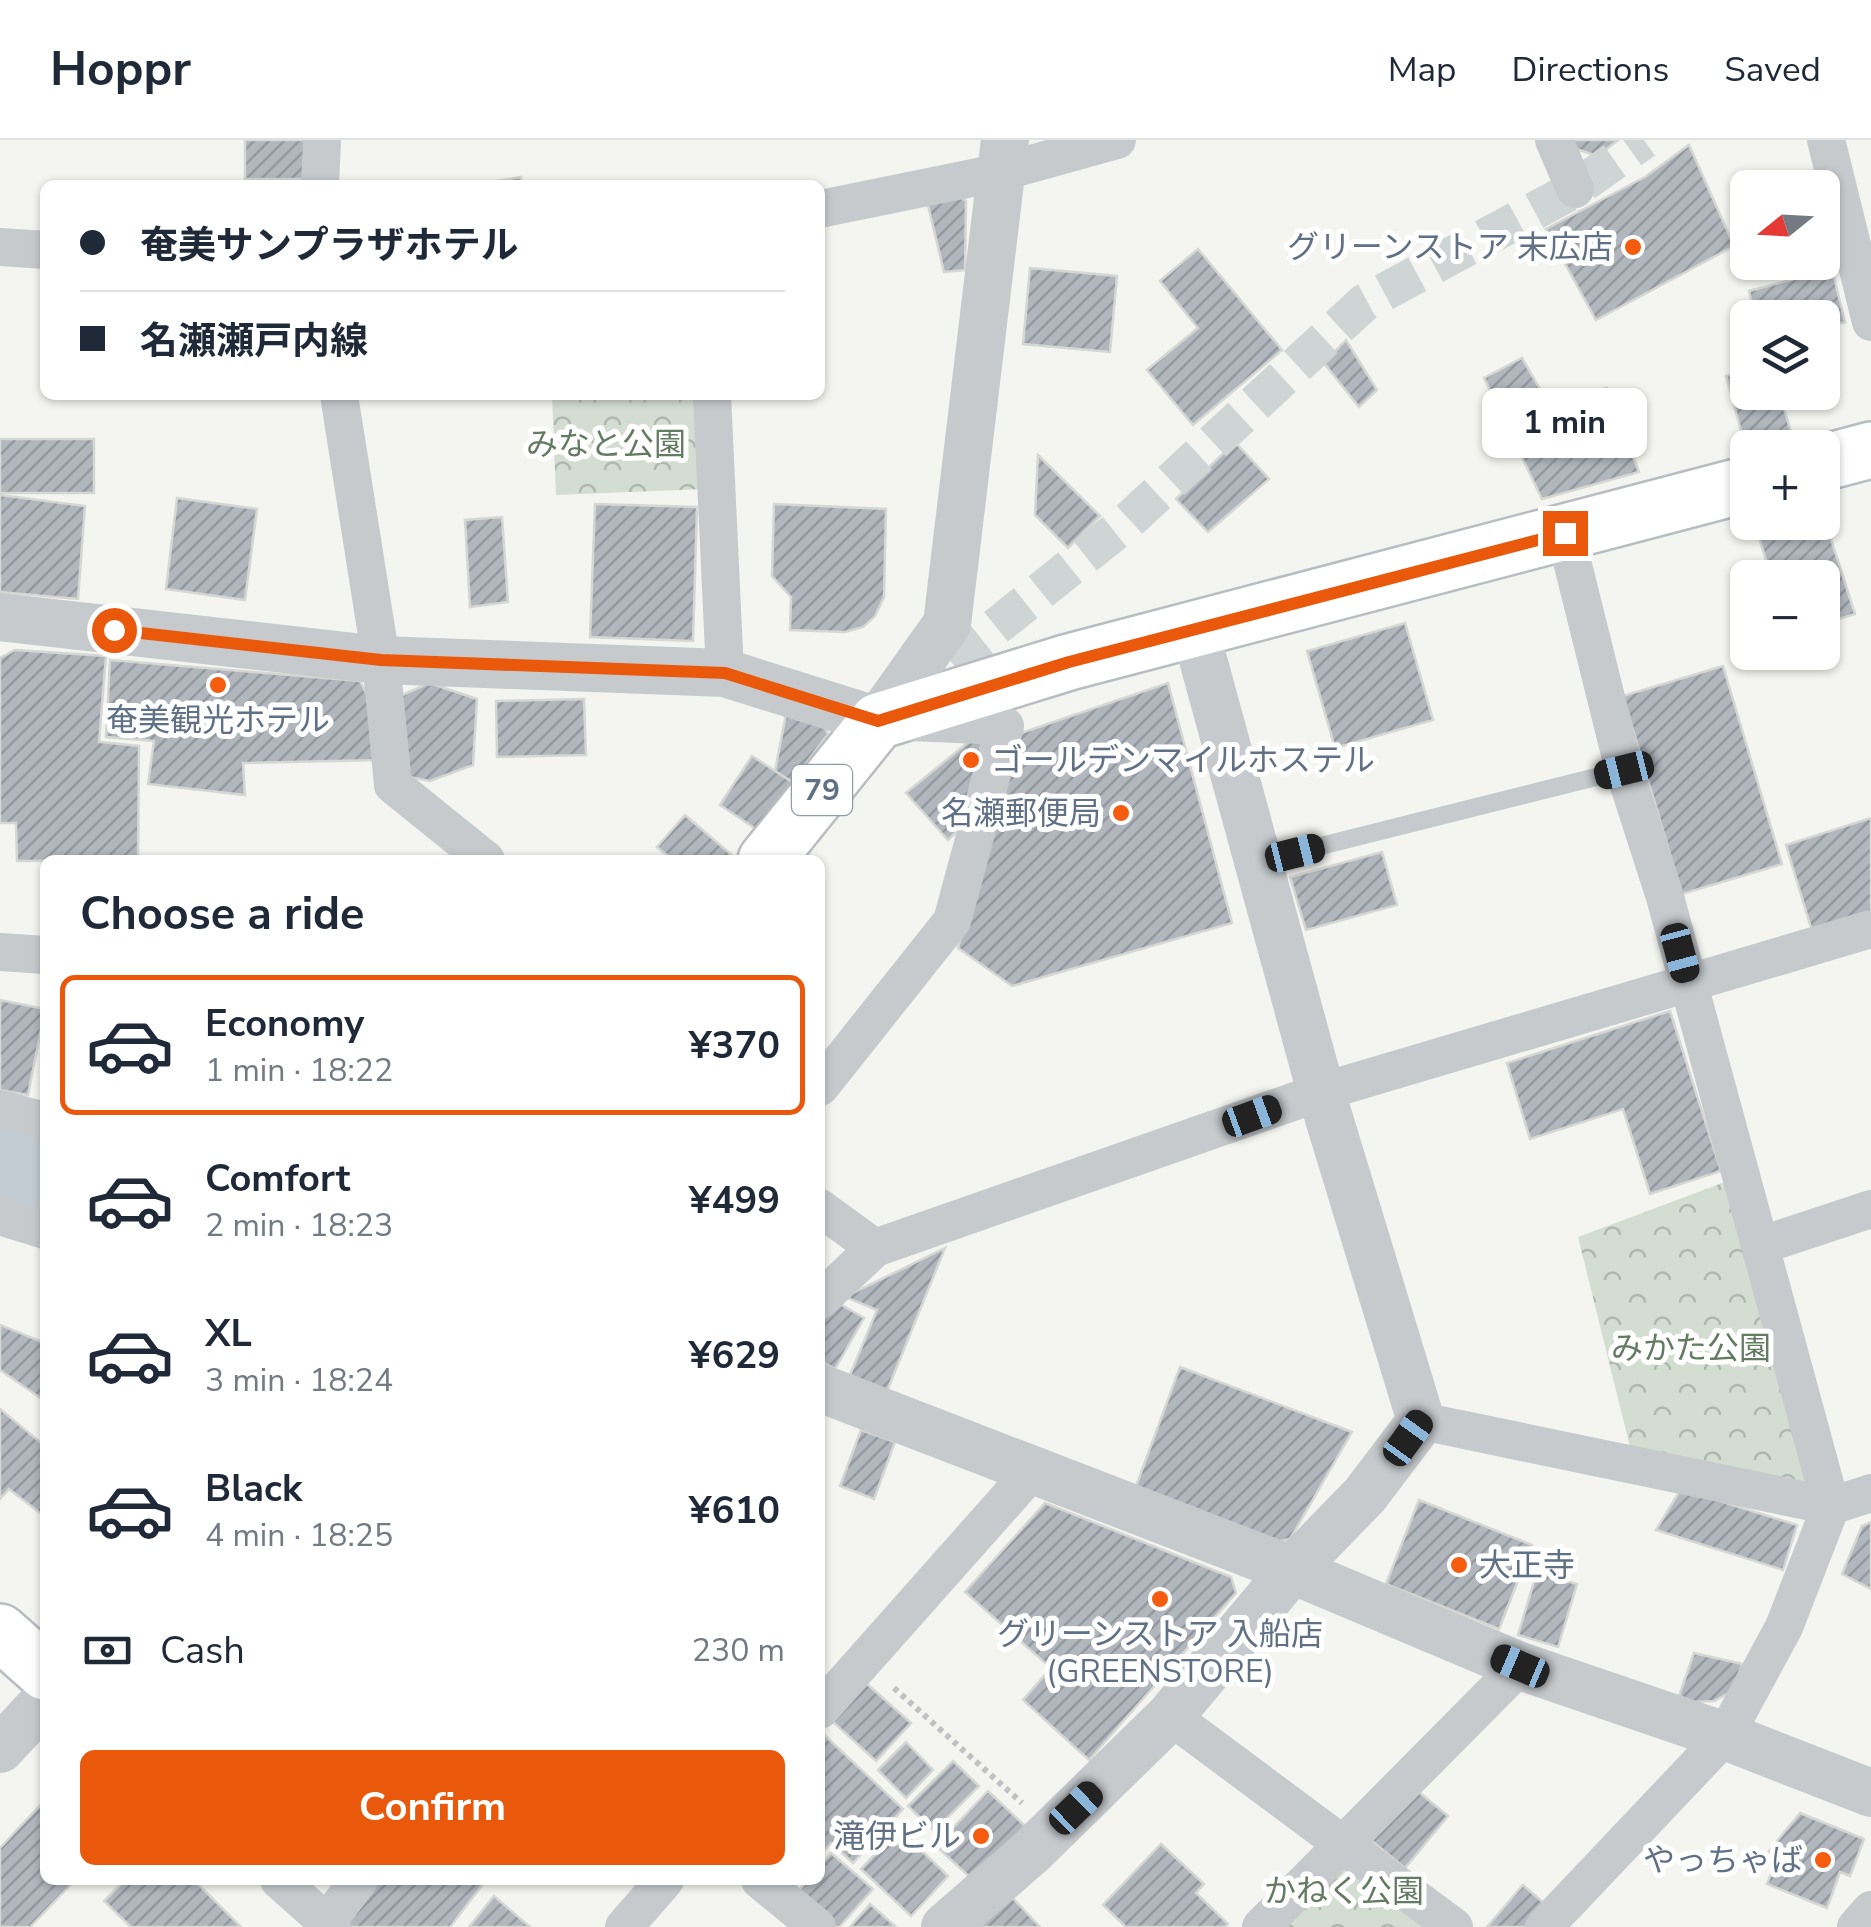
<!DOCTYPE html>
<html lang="en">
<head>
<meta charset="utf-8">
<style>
  :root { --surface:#fff; --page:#f2f2f3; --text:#1f2937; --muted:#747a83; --line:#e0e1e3; --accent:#ea580c }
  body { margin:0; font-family:"Nunito Sans","Noto Sans JP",sans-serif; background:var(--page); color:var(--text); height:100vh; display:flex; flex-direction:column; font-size:38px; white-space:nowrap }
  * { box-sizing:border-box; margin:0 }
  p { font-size:32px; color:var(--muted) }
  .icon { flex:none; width:55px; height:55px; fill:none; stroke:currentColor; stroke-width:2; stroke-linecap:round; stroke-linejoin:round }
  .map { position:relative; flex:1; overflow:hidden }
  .drawer { position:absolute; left:40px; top:715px; width:785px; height:1030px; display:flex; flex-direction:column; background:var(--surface); border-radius:15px; box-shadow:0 2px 8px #0004 }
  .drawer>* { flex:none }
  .hud { position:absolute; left:40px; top:40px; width:785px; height:220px; border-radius:15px; box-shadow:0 2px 8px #0004; display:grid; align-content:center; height:220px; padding:0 40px; background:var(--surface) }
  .needle { width:65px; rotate:252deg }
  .fabs { position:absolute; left:1730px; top:30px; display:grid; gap:20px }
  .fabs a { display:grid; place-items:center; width:110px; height:110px; border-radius:15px; background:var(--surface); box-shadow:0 2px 8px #0004; font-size:50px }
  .end { position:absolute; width:45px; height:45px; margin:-22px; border:12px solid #ea580c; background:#fff; box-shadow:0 0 0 5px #fff }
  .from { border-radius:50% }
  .bubble { position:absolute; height:70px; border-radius:15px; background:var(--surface); box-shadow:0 2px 8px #0004; font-size:32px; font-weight:700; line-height:70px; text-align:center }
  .car { position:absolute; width:30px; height:60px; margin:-30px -15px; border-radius:12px; box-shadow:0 0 8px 2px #0007; background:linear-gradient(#222 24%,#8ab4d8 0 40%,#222 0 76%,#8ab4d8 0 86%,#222 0) }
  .hud b { display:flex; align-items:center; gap:35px; height:95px; font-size:38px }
  .hud b+b { border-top:2px solid var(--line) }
  .hud i { width:25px; height:25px; background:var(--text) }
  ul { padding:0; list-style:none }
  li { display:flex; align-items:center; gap:30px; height:140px; margin:0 20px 15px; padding:0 20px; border:5px solid transparent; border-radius:15px }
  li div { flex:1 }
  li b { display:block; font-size:38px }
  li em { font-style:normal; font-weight:700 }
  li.current { border-color:var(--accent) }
  li>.icon { width:90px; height:90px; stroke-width:1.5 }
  h2 { padding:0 40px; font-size:45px; line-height:120px }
  .pay { display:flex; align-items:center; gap:25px; height:110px; padding:0 40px; font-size:38px }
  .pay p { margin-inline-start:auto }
  .cta { display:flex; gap:20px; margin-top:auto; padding:20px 40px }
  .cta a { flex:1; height:115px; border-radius:15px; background:var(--accent); color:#fff; font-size:40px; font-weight:700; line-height:115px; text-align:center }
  header { display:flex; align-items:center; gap:60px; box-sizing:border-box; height:140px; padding:0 50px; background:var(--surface); border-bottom:2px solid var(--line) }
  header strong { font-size:48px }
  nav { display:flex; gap:55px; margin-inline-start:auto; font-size:35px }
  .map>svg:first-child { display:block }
  .park { fill:url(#park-crowns) }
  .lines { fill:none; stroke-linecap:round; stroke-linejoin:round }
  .river { stroke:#c3ccd2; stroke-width:78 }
  .building { fill:url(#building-hatch); stroke:#d6d6d3; stroke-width:2.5 }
  .minor-tunnel { stroke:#cfd4d5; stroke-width:38; stroke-dasharray:38 19; stroke-linecap:butt }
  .primary-casing { stroke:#b9bcc0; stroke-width:60 }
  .path { stroke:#bfc1c3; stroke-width:6; stroke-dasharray:5 5; stroke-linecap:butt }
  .service { stroke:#c6cacd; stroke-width:18 }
  .minor { stroke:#c6cacd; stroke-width:38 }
  .tertiary { stroke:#c6cacd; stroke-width:48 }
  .primary { stroke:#fff; stroke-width:55 }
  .route { stroke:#ea580c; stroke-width:12 }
  .poi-dot { fill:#f55c10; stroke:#fff; stroke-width:4 }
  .labels { text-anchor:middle; stroke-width:10; stroke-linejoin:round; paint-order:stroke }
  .shield { fill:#fff; stroke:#909caa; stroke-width:2.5 }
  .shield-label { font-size:30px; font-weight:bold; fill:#607185 }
  .poi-label { font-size:32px; fill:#607185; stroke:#fff; text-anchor:end }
  .park-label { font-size:32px; fill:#637b60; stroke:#fff }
</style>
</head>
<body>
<header>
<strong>Hoppr</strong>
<nav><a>Map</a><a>Directions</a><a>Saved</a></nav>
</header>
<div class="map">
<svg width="1871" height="1787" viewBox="0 0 1871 1787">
  <defs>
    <pattern id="park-crowns" width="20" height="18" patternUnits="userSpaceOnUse" patternTransform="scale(2.5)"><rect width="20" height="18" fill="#d4ddd1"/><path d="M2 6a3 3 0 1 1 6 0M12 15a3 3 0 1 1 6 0" fill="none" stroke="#afb8af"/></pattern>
    <pattern id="building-hatch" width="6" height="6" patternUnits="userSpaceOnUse" patternTransform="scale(2.5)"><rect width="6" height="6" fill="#b1b7bd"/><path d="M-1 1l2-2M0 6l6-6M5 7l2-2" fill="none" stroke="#93999f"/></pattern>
  </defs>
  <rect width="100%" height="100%" fill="#f4f5f0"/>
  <g class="park">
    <path d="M 552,255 L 700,255 L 704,349 L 556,355 Z"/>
    <path d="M 1733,1039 L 1815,1348 L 1631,1311 L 1578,1097 Z"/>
    <path d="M 1341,1706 L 1454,1787 L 1261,1787 Z"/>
  </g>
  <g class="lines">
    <path class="river" d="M 0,1023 L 45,1036"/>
  </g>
  <g class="building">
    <path d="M 245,0 L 314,0 L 313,39 L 245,39 Z"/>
    <path d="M 1572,0 L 1618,0 L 1598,16 L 1576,9 Z"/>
    <path d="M 1689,5 L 1734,106 L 1596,180 L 1546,89 L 1645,37 Z"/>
    <path d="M 521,37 L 522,45 L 485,45 L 485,43 Z"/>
    <path d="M 954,53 L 966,61 L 965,130 L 944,132 L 928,65 Z"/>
    <path d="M 1198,109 L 1282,210 L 1193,285 L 1147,230 L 1198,188 L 1160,141 Z"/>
    <path d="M 1030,128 L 1117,136 L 1110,212 L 1023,204 Z"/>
    <path d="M 1832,129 L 1845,182 L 1822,188 L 1822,178 L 1756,178 L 1749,151 Z"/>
    <path d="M 1346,200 L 1377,250 L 1359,267 L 1324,223 Z"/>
    <path d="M 1522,218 L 1547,261 L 1607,248 L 1639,332 L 1542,359 L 1484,238 Z"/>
    <path d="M 1748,229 L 1748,252 L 1779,252 L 1792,295 L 1746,309 L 1726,236 Z"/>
    <rect x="0" y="299" width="94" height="54"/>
    <path d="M 1235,302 L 1269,339 L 1208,392 L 1176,359 Z"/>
    <path d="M 1038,315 L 1100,376 L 1068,408 L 1035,375 Z"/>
    <path d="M 0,355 L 85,366 L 78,459 L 0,452 Z"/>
    <path d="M 177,358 L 257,369 L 245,460 L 166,449 Z"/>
    <path d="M 595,364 L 697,367 L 693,501 L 590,497 Z"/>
    <path d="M 774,364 L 886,369 L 884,457 L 875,476 L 863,487 L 845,492 L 790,490 L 791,457 L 772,436 Z"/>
    <path d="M 1822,371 L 1855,474 L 1822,484 L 1822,438 L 1772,438 L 1755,386 L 1822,382 Z"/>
    <path d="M 502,377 L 508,462 L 470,467 L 465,380 Z"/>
    <path d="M 1405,483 L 1433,580 L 1335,608 L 1307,511 Z"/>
    <path d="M 15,510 L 106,516 L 99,602 L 139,606 L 138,720 L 17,721 L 16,683 L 0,683 L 0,518 Z"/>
    <path d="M 110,520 L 360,541 L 370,561 L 380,620 L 243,623 L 245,655 L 148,644 L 154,601 L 106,597 Z"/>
    <path d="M 1723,526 L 1782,724 L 1682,754 L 1623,556 Z"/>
    <path d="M 429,543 L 477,559 L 473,625 L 430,641 L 409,637 L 398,557 Z"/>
    <path d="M 1168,543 L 1232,783 L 1012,846 L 958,808 L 1018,594 Z"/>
    <path d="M 584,559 L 586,615 L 497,617 L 496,561 Z"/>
    <path d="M 788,564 L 815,571 L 828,594 L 792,642 L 775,631 Z"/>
    <path d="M 983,590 L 972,677 L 948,700 L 906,653 Z"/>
    <path d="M 752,616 L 792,642 L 759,691 L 720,665 Z"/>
    <path d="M 685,675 L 734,717 L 673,720 L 657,707 Z"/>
    <path d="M 1871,678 L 1871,772 L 1812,791 L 1786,705 Z"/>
    <path d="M 1382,712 L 1397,765 L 1306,790 L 1290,737 Z"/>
    <path d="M 0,860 L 45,869 L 28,955 L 0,950 Z"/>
    <path d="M 1670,871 L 1721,1031 L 1650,1054 L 1623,969 L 1530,999 L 1507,923 Z"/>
    <path d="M 945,1108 L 887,1251 L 850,1235 L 877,1170 L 845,1157 Z"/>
    <path d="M 833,1160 L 864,1178 L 835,1229 L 820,1220 L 820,1182 Z"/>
    <path d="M 0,1185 L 45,1203 L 45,1261 L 0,1230 Z"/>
    <path d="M 1180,1227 L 1352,1292 L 1290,1399 L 1261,1405 L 1135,1349 Z"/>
    <path d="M 0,1269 L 45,1306 L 45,1367 L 40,1373 L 9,1349 L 0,1359 Z"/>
    <path d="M 861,1290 L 895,1302 L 874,1359 L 840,1346 Z"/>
    <path d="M 1681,1349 L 1797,1385 L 1783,1430 L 1656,1390 Z"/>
    <path d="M 1419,1360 L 1532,1405 L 1499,1489 L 1386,1444 Z"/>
    <path d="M 1045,1363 L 1231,1437 L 1236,1453 L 1089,1620 L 1023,1560 L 1051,1528 L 965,1452 Z"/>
    <path d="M 1871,1382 L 1871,1449 L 1842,1434 L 1862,1386 Z"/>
    <path d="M 1537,1432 L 1577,1444 L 1558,1507 L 1518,1495 Z"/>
    <path d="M 1694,1513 L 1742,1524 L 1734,1550 L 1714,1561 L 1694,1562 L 1679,1556 Z"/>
    <path d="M 866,1543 L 911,1583 L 876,1621 L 832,1581 Z"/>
    <path d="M 820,1591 L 903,1669 L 853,1723 L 831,1703 L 820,1715 Z"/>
    <path d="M 906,1602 L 933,1630 L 906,1658 L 878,1630 Z"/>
    <path d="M 953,1621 L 979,1646 L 934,1691 L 908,1666 Z"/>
    <path d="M 1409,1644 L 1448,1676 L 1405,1728 L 1367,1697 Z"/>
    <path d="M 988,1651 L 1025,1686 L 974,1741 L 936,1706 Z"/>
    <path d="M 45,1660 L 45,1740 L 75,1740 L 30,1787 L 0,1787 L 0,1708 Z"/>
    <path d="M 1800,1673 L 1864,1699 L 1850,1736 L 1840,1732 L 1827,1768 L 1767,1744 L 1775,1724 L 1769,1711 Z"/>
    <path d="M 899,1689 L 948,1736 L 911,1776 L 861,1729 Z"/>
    <path d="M 1161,1704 L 1204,1744 L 1196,1753 L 1228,1784 L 1225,1787 L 1126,1787 L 1103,1765 Z"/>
    <path d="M 831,1713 L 873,1749 L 839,1787 L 834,1787 L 796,1754 L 808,1740 L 820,1740 L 820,1726 Z"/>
    <path d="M 125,1740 L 194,1740 L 241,1787 L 131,1787 L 104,1761 Z"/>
    <path d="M 377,1740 L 486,1740 L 450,1787 L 349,1787 L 345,1784 Z"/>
    <path d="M 1523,1745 L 1547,1766 L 1529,1787 L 1487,1787 Z"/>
    <path d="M 1009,1754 L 1040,1787 L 975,1787 Z"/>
    <path d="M 494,1756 L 530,1787 L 469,1787 Z"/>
    <path d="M 870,1764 L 896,1787 L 850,1787 Z"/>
  </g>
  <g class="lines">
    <path class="minor-tunnel" d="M 907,558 L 1127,382 L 1364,163 L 1575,49 L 1644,0"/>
    <defs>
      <g id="primary">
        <path d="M 1822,323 L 1871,310"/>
        <path d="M 766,720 L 878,581 L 1069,522 L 1748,344"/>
        <path d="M 0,1492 L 45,1532"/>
      </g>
    </defs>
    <use href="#primary" class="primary-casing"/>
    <path class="path" d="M 894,1548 L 1022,1663"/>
    <path class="service" d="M 1261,721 L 1624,630"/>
    <g class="minor">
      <path d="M 1554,0 L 1575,49"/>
      <path d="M 1826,0 L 1871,182"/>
      <path d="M 320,45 L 322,0"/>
      <path d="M 820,69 L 1002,32 L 1117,0"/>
      <path d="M 0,107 L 45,110"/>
      <path d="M 339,255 L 381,520 L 393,645 L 486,720"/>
      <path d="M 712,255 L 725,533"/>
      <path d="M 0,812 L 45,815"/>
      <path d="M 820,947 L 952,781 L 1005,586 L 910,582"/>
      <path d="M 0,969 L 45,981"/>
      <path d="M 820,1068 L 875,1108"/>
      <path d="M 0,1076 L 45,1090"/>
      <path d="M 1762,1105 L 1871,1069"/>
      <path d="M 820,1160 L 875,1108 L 1321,952 L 1871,789"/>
      <path d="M 1421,1281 L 1831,1366 L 1871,1353"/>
      <path d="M 820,1570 L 1034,1329"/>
      <path d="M 1170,1576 L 1454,1787"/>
      <path d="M 279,1740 L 332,1787"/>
      <path d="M 760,1740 L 817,1787"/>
      <path d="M 323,1787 L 359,1740"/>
      <path d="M 624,1787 L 665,1740"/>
      <path d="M 1261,1787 L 1520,1526"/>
      <path d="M 1544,1787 L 1725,1596 L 1784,1487 L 1831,1366 L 1665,757 L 1624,630 L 1565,393"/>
      <path d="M 1856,1787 L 1871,1770"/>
    </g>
    <g class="tertiary">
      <path d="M 0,477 L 381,520 L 725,533 L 878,581 L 947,484 L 1005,0"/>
      <path d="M 820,1248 L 1292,1430 L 1520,1526 L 1725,1596 L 1871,1653"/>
      <path d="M 0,1609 L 45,1561"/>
      <path d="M 945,1787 L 1031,1712 L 1170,1576 L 1292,1430 L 1365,1355 L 1421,1281 L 1321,952 L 1195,490"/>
    </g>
    <use href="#primary" class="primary"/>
  </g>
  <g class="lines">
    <path class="route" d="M 114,490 L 381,520 L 725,533 L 878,581 L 1069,522 L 1565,393"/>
  </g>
  <g class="poi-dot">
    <circle cx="1633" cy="107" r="10"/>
    <circle cx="218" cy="545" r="10"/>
    <circle cx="971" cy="620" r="10"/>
    <circle cx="1121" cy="673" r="10"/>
    <circle cx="1459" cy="1425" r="10"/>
    <circle cx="1160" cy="1459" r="10"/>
    <circle cx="981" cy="1696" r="10"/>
    <circle cx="1823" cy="1720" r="10"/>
  </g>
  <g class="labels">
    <rect class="shield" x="792" y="625" width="60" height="50" rx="8"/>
    <g class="shield-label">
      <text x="822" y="660">79</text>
    </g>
    <g class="poi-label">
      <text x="1613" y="118">グリーンストア 末広店</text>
      <text x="218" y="591" text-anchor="middle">奄美観光ホテル</text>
      <text x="991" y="631" text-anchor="start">ゴールデンマイルホステル</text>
      <text x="1101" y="684">名瀬郵便局</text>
      <text x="1479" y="1436" text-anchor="start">大正寺</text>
      <text x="1160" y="1505" text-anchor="middle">グリーンストア 入船店<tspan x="1160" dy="37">(GREENSTORE)</tspan></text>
      <text x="961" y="1707">滝伊ビル</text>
      <text x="1803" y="1731">やっちゃば</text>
    </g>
    <g class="park-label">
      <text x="606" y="315">みなと公園</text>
      <text x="1691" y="1219">みかた公園</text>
      <text x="1344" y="1762">かねく公園</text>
    </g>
  </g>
</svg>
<div class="fabs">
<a><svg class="needle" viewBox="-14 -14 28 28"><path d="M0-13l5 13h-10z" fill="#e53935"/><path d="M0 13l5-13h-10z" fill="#747a83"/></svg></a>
<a><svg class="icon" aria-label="layers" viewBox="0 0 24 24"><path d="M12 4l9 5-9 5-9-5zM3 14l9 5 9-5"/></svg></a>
<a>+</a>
<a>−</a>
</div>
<i class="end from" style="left:114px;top:490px"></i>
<i class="end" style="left:1565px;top:393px"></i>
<div class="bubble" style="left:1482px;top:248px;width:165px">1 min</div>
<i class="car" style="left:1624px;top:630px;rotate:256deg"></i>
<i class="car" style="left:1295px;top:713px;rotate:76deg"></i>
<i class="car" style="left:1680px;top:813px;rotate:165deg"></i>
<i class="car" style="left:1252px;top:976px;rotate:70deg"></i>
<i class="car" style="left:1408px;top:1298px;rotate:36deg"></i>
<i class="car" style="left:1520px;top:1526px;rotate:293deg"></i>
<i class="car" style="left:1076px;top:1668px;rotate:46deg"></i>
<div class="hud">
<b><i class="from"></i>奄美サンプラザホテル</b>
<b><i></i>名瀬瀬戸内線</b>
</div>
<section class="drawer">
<h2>Choose a ride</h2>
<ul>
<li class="current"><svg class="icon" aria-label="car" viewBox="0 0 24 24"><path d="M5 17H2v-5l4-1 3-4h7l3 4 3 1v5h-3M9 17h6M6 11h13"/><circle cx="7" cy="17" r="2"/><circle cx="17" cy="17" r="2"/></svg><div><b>Economy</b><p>1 min · 18:22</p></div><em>¥370</em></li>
<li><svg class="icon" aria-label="car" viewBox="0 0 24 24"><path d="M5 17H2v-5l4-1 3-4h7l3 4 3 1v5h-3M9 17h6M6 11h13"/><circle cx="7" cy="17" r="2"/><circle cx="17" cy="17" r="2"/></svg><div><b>Comfort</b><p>2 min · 18:23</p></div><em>¥499</em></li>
<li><svg class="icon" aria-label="car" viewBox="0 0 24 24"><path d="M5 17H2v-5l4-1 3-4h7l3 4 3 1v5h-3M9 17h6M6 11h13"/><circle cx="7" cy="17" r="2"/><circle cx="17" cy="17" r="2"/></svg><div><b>XL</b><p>3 min · 18:24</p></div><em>¥629</em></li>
<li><svg class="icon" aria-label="car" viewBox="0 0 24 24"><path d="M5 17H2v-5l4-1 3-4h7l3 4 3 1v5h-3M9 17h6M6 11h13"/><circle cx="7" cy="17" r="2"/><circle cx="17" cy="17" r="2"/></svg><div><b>Black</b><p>4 min · 18:25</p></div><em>¥610</em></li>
</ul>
<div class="pay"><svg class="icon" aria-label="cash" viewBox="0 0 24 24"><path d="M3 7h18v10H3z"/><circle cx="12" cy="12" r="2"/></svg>Cash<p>230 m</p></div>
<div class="cta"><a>Confirm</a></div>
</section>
</div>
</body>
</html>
